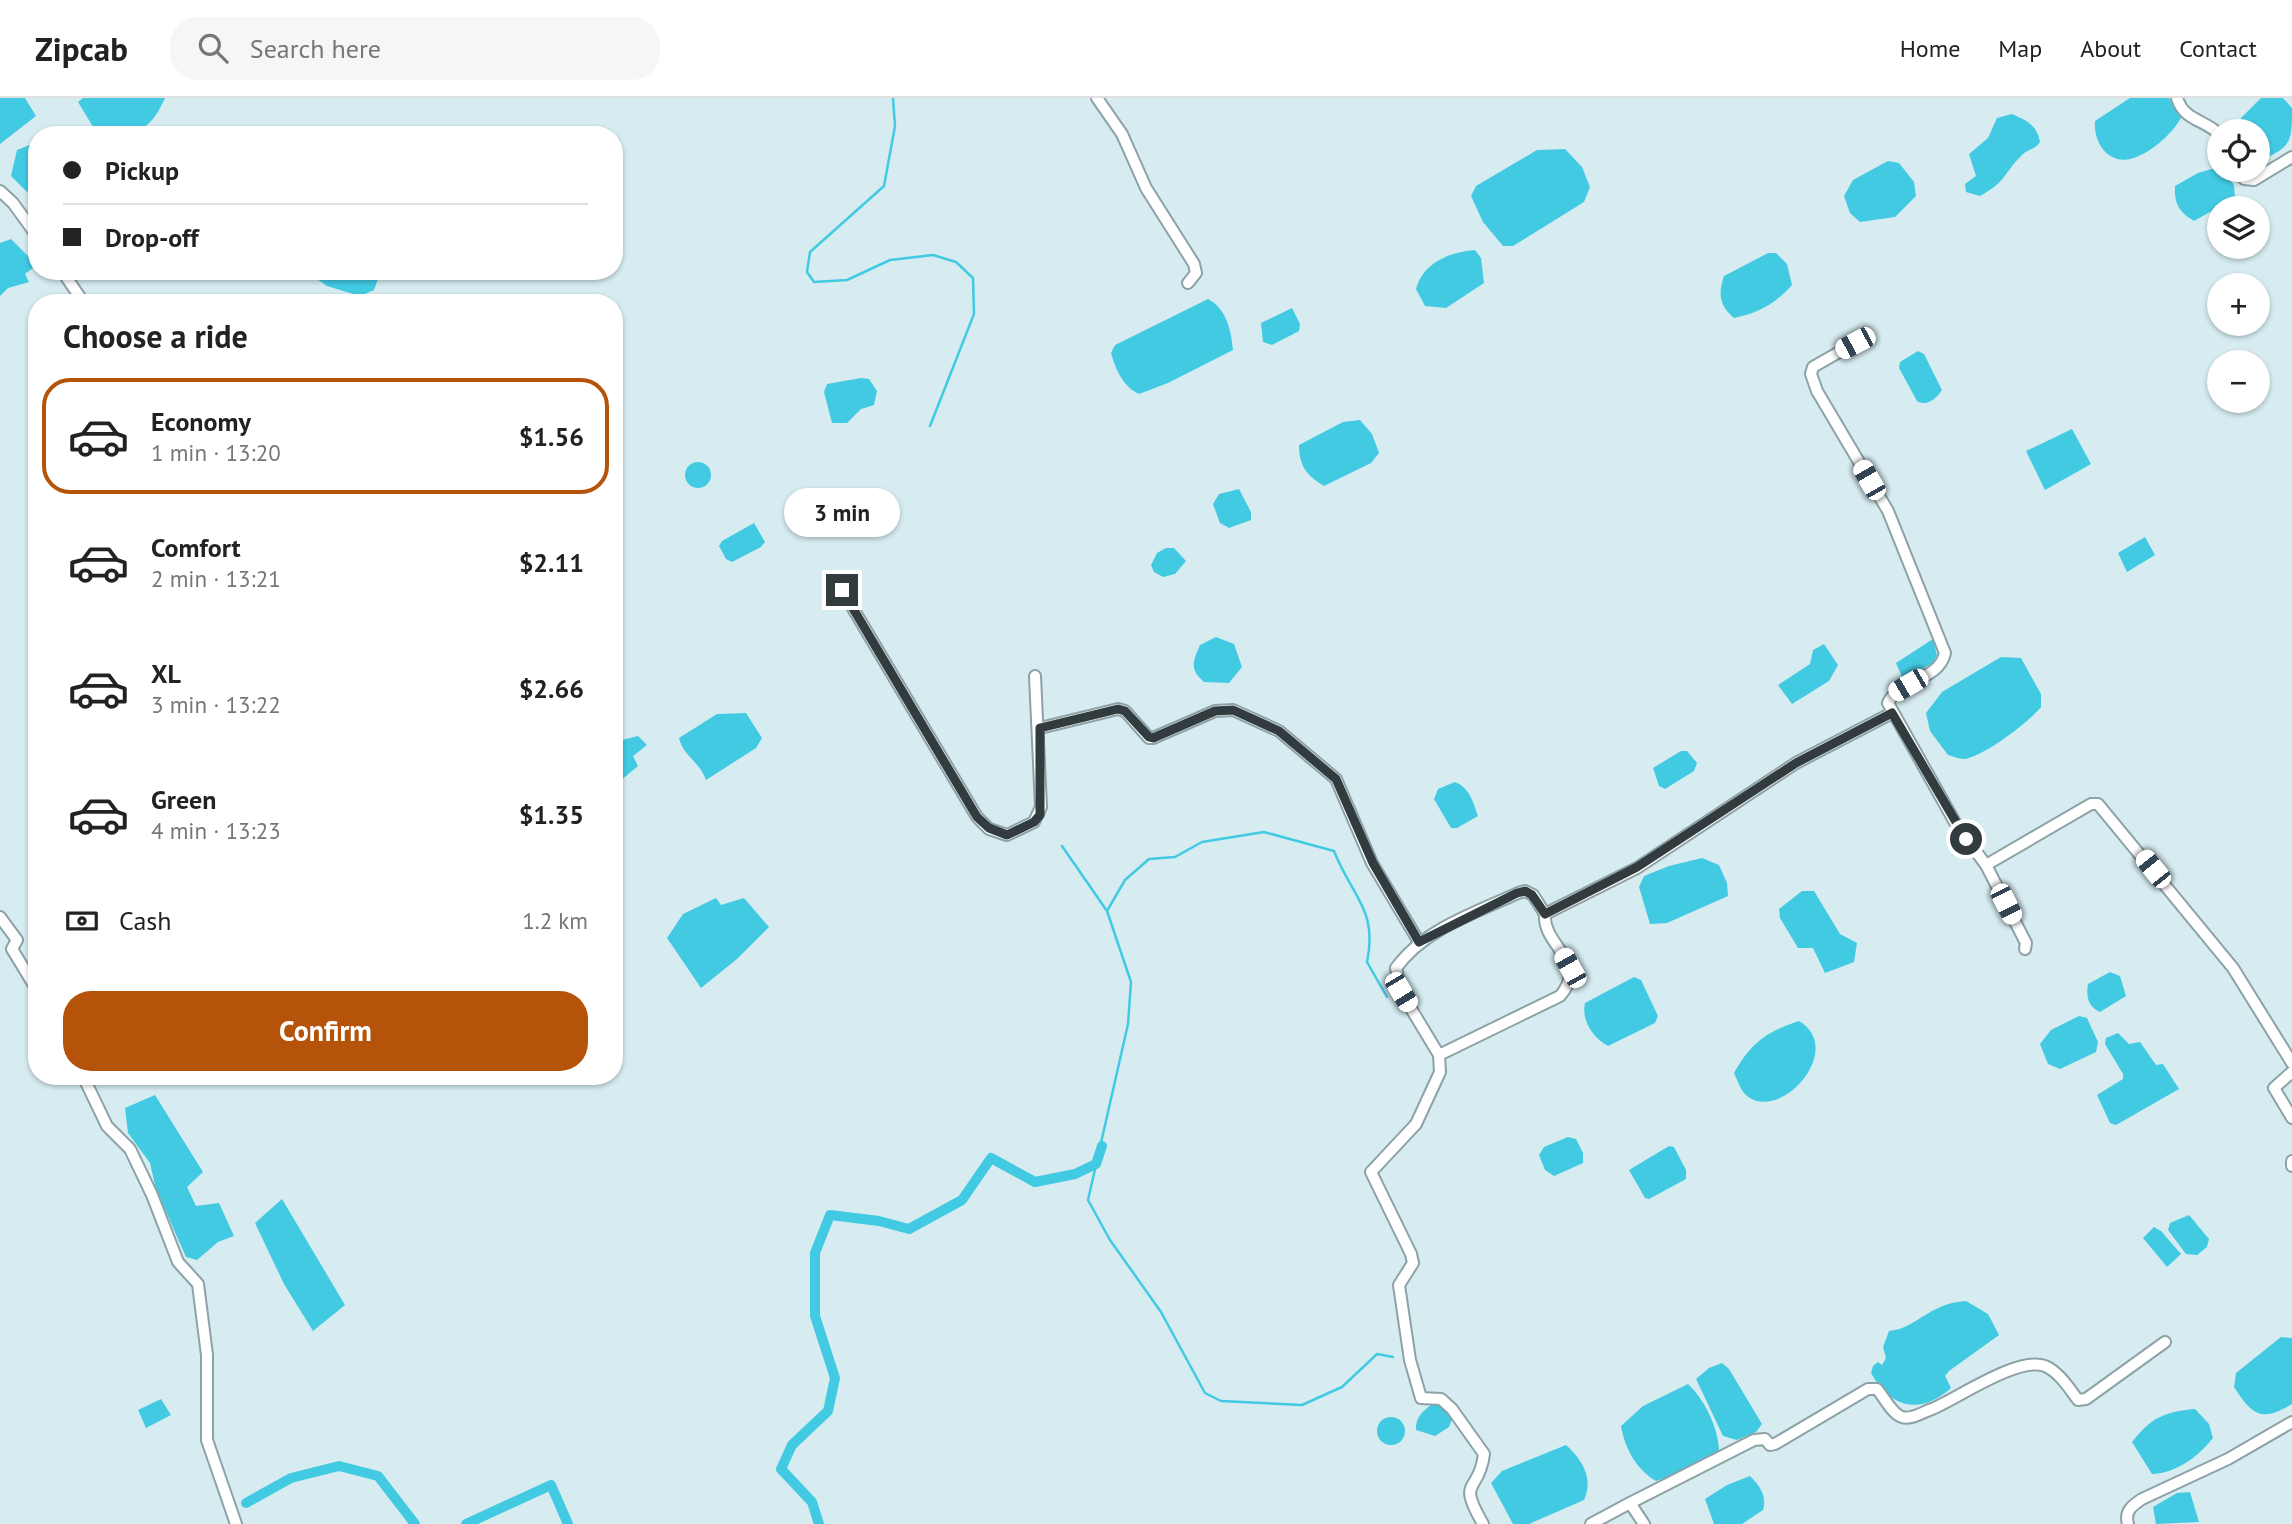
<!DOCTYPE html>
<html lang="en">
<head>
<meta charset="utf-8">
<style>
  :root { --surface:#fff; --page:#f6f6f6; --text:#222; --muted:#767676; --line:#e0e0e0; --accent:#b45309 }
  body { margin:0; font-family:"PT Sans",sans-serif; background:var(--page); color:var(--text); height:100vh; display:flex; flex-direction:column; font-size:26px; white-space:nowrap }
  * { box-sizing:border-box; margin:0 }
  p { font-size:23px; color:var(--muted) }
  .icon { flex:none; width:38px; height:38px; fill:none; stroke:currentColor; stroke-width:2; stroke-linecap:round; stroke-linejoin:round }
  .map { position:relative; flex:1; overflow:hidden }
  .details { position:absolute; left:28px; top:196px; width:595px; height:791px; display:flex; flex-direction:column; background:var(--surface); border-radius:28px; box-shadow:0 2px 5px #0004 }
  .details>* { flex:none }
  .guide { position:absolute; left:28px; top:28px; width:595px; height:154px; border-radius:28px; box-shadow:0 2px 5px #0004; display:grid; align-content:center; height:154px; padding:0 35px; background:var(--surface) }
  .fabs { position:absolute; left:2207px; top:21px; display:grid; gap:14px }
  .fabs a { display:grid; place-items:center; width:63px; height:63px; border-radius:50%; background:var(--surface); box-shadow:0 2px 5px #0004; font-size:35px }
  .end { position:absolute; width:32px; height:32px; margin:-16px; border:9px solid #323b3d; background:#fff; box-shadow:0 0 0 4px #fff }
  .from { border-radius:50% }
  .bubble { position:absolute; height:49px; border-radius:24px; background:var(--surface); box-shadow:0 2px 5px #0004; font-size:23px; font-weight:600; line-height:49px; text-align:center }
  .car { position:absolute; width:21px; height:42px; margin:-21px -10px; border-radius:9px; box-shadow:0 0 5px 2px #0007; background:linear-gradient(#fff 24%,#345 0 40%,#fff 0 76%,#345 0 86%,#fff 0) }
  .guide b { display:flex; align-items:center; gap:24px; height:66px; font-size:26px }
  .guide b+b { border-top:2px solid var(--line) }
  .guide i { width:18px; height:18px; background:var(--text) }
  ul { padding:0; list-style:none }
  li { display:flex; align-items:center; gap:21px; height:116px; margin:0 14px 10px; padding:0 21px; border:4px solid transparent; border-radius:28px }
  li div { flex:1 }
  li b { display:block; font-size:26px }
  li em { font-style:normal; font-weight:600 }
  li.on { border-color:var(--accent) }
  li>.icon { width:63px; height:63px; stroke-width:1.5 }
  h2 { padding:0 35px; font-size:32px; line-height:84px }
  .pay { display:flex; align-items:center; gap:18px; height:77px; padding:0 35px; font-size:26px }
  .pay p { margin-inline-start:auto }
  .button { display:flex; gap:14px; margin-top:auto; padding:14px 35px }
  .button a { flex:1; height:80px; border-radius:28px; background:var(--accent); color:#fff; font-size:28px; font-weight:600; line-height:80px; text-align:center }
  header { display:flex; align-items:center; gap:42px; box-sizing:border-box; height:98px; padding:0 35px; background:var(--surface); border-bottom:2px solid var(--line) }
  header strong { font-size:33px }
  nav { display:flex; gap:38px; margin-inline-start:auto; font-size:24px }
  .search { width:490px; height:63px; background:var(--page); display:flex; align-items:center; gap:18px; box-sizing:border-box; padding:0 24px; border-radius:28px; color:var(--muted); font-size:26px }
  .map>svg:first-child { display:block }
  .water { fill:#42cae3 }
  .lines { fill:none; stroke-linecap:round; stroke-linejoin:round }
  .stream { stroke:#42cae3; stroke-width:2.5 }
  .canal { stroke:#42cae3; stroke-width:10 }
  .minor-casing { stroke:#8da2a7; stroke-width:14 }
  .minor { stroke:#fff; stroke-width:10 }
  .route { stroke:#323b3d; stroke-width:9 }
</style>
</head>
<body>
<header>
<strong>Zipcab</strong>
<div class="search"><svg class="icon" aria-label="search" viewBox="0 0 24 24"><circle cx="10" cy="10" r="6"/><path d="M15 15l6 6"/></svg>Search here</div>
<nav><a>Home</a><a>Map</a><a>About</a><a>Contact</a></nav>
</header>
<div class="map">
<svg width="2292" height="1426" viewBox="0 0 2292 1426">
  <rect width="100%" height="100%" fill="#d6ecf1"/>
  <g class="water">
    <path d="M 0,0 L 25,0 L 36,18 L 0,46 Z"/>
    <path d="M 83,0 L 165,0 C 149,36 134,37 98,37 L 78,4 Z"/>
    <path d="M 2130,0 L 2169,0 L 2181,20 C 2171,37 2150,56 2130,61 C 2106,66 2093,42 2095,23 Z"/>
    <path d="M 2261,0 L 2283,0 L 2292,10 C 2292,43 2292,49 2261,62 L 2258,59 L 2258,33 L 2238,33 L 2241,20 Z"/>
    <path d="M 2012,16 C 2026,22 2037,27 2040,44 C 2035,52 2028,51 2022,57 C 2003,76 2007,83 1980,98 L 1966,94 L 1965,86 L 1976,78 L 1969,56 L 1988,40 L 1997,20 Z"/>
    <path d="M 37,44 L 37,96 L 29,96 L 11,78 L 17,52 Z"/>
    <path d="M 1565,51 L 1582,69 L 1590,89 L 1584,104 L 1513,148 L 1503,148 L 1483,124 L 1471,98 L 1476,88 L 1537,52 Z"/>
    <path d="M 1888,63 L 1899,65 L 1914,84 L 1916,98 L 1895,119 L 1860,124 L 1850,115 L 1844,98 L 1853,82 Z"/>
    <path d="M 2219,69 L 2234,87 L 2235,100 L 2194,123 C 2179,114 2174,106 2175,88 L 2198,75 Z"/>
    <path d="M 11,141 L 37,167 L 25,176 L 29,184 L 8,190 L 0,198 L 0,145 Z"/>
    <path d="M 1475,152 L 1481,160 L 1484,185 L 1446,210 L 1425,208 L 1416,191 C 1423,165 1449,154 1475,152 Z"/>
    <path d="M 1768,155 L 1776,155 L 1787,166 L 1792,187 C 1775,206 1759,215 1734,220 C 1719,207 1718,196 1724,178 Z"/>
    <path d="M 323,173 L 381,173 L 374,192 L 360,198 L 327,188 L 317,181 Z"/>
    <path d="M 1208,201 C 1227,211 1231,233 1233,252 L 1168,285 L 1139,296 C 1123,289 1115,270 1111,255 L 1115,247 Z"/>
    <path d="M 1292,210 L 1300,226 L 1299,233 L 1272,247 L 1263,244 L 1261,225 Z"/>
    <path d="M 1918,253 L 1924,256 L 1942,292 C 1937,300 1927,309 1917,303 L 1899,270 L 1900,264 Z"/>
    <path d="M 861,280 L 869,281 L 877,293 L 874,307 L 861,311 L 847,325 L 832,325 L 824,294 L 827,286 Z"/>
    <path d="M 1360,322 L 1372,336 L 1379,355 L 1371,365 L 1324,388 C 1307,378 1299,368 1299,347 L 1343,324 Z"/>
    <path d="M 2072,331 L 2091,366 L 2045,392 L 2026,353 Z"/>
    <circle cx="698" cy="377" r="13"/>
    <path d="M 1239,391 L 1251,414 L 1251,422 L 1229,430 L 1220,425 L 1213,406 L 1219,396 Z"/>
    <path d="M 754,425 L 765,444 L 761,449 L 732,464 L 726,461 L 719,448 L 722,443 Z"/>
    <path d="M 2145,439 L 2155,457 L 2127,474 L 2118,455 Z"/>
    <path d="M 1166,450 L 1174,450 L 1186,463 L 1175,476 L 1163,479 L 1154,474 L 1151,467 L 1157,455 Z"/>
    <path d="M 1216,539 L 1234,546 L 1242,569 L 1229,585 L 1204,584 C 1189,571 1193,563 1200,547 Z"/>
    <path d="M 1933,541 L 1937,557 L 1933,565 L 1903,581 L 1896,565 Z"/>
    <path d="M 1824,546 L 1838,567 L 1829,583 L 1792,606 L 1778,587 L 1810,566 L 1813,552 Z"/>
    <path d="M 2001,559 L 2021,560 L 2041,596 L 2041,609 C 2029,624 1983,659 1964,661 C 1959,661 1952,658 1948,657 L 1930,633 L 1926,615 L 1942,594 Z"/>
    <path d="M 746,615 L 762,640 L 756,650 L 706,682 C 700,664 683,658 679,640 L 717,616 Z"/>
    <path d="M 638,638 L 647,647 L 633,658 L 638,668 L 620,683 L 614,683 L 614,644 Z"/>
    <path d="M 1681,653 L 1687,653 L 1697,665 L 1694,673 L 1665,691 L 1659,688 L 1653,670 Z"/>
    <path d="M 1455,684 C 1470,690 1473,704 1478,718 L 1457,730 L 1451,730 L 1434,701 L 1438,691 Z"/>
    <path d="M 1702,760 L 1719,767 L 1727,785 L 1728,798 L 1667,825 L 1650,826 L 1639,789 L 1644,778 L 1669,768 Z"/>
    <path d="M 1802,793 L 1814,793 L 1840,836 L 1857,845 L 1854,864 L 1825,875 L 1813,850 L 1798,850 L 1780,820 L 1779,811 Z"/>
    <path d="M 716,800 L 721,807 L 744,800 L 769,829 L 737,861 L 701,890 L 667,840 L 683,816 Z"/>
    <path d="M 2110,874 L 2120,878 L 2126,898 L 2100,914 C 2088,909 2086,898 2088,886 Z"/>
    <path d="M 1634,879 L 1641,882 L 1658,918 L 1655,925 L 1608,948 C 1593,940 1581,922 1585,905 Z"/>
    <path d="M 2079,918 L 2087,920 L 2098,944 L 2096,954 L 2060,971 L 2048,966 L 2040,946 L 2051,932 Z"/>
    <path d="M 1799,923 C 1848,952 1776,1030 1744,995 C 1740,990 1737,981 1734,975 C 1751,945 1766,934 1799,923 Z"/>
    <path d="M 2118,935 L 2129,946 L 2140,944 L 2156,967 L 2163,966 L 2179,991 L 2116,1027 L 2110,1025 L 2097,997 L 2123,981 L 2123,976 L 2105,946 L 2106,940 Z"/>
    <path d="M 155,997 L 203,1074 L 187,1089 L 196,1108 L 219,1105 L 234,1138 L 218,1144 L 197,1162 L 186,1159 L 156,1091 L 150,1065 L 128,1035 L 125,1010 Z"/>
    <path d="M 1568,1039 L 1576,1041 L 1583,1055 L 1583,1065 L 1554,1078 L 1545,1072 L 1539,1057 L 1544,1049 Z"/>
    <path d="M 1669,1048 L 1674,1049 L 1686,1072 L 1686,1081 L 1649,1101 L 1645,1100 L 1629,1072 Z"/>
    <path d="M 282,1101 L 345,1207 L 313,1233 L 284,1186 L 255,1125 Z"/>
    <path d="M 2189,1117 L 2209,1141 L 2207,1149 L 2197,1157 L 2186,1156 L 2168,1132 L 2170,1125 Z"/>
    <path d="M 2154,1129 L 2161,1133 L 2181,1156 L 2167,1169 L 2143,1140 Z"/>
    <path d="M 1966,1203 L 1988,1216 L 1999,1237 L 1949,1273 L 1945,1278 L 1951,1290 C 1921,1317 1891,1311 1871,1275 L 1873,1268 L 1878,1264 L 1882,1267 L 1886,1260 L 1883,1249 L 1889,1233 C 1916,1231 1929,1205 1966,1203 Z"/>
    <path d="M 2281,1239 L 2292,1240 L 2292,1306 C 2261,1325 2252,1317 2234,1289 L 2236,1275 Z"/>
    <path d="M 1722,1265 L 1729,1271 L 1762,1326 L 1756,1334 L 1737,1342 L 1723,1338 L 1696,1281 L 1709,1270 Z"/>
    <path d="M 1688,1286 C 1705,1302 1719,1331 1719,1355 L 1685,1373 L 1656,1383 C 1636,1371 1625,1351 1621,1328 L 1643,1308 Z"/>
    <path d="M 161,1301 L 171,1317 L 146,1330 L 138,1312 Z"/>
    <path d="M 1431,1307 L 1444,1307 L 1453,1319 L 1449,1329 L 1435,1338 L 1416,1332 C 1415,1320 1422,1314 1431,1307 Z"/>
    <path d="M 2195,1311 L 2209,1326 L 2213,1340 C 2198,1359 2176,1375 2152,1376 L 2132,1344 C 2151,1320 2163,1314 2195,1311 Z"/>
    <circle cx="1391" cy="1333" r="14"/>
    <path d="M 1566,1347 C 1582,1361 1594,1381 1584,1402 L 1529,1426 L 1513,1426 L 1491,1385 L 1502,1373 Z"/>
    <path d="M 1750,1378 C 1760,1388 1767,1398 1763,1412 L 1742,1426 L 1714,1426 L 1705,1401 L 1727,1387 Z"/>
    <path d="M 2190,1394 L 2199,1424 L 2156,1426 L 2153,1409 L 2177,1395 Z"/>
  </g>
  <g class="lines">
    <g class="stream">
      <path d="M 893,0 L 895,28 L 884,88 L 810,154 L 807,174 L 814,184 L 847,182 L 890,162 L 933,157 L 956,164 L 973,180 L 974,216 L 930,328"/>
      <path d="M 1062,748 L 1107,813 L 1131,884 L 1128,926 L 1088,1102 L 1110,1142 L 1161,1214 L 1205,1295 L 1221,1303 L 1302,1307 L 1342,1289 L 1377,1256 L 1393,1259"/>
      <path d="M 1107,813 L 1125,782 L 1149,761 L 1175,759 L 1202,744 L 1264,734 L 1334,753 C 1352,799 1378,811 1367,864 L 1387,899"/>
    </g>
    <g class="canal">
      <path d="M 246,1405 L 291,1380 L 339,1368 L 378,1378 L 415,1426"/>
      <path d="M 466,1426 L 551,1387 L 568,1426"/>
      <path d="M 819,1426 L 812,1404 L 781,1371 L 792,1347 L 828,1313 L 835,1280 L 815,1218 L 815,1155 L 830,1117 L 879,1123 L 909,1131 L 962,1102 L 991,1060 L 1035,1084 L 1075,1076 L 1096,1066 L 1102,1048"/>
    </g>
    <defs>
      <g id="minor">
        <path d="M 1097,0 L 1122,36 L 1146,90 L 1194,166 L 1196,175 L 1188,185"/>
        <path d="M 2177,0 C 2184,23 2204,21 2219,36"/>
        <path d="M 2237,72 L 2244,81 L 2254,82 L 2292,59"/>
        <path d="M 0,93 L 13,105 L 37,138"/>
        <path d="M 62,173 L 84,205"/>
        <path d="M 1855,245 L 1813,269 L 1811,276 L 1817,293 L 1888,413 L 1945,555 C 1939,583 1899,581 1888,605 L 1957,728 L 1986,767 L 2091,706 L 2098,706 L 2233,870 L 2292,965"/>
        <path d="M 842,492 L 977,719 L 989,731 L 1007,737 L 1034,724 L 1041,709 L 1035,578"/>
        <path d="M 1040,630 L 1118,611 L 1125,613 L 1149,640 L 1153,640 L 1215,613 L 1233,612 L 1279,633 L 1336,681 L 1372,765 L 1419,844"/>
        <path d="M 1986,767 L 2026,845 L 2025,851"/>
        <path d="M 0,819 L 17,842 L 12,851 L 37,892"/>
        <path d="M 1439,957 L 1560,898 C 1590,863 1542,848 1545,816 L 1637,770 L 1796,665 L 1892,615"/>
        <path d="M 2292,974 L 2274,990 L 2292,1020"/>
        <path d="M 83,978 L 107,1028 L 130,1051 L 152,1097 L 178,1164 L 198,1186 L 207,1257 L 207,1342 L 236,1426"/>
        <path d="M 2292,1063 L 2292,1068"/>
        <path d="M 1630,1405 L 1754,1342 L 1765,1341 L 1770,1347 L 1775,1346 L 1868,1291 L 1877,1291 C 1884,1299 1892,1316 1902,1319 C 1911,1322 1923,1314 1932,1311 C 1960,1299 2018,1258 2045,1268 C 2059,1274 2069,1290 2078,1302 L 2086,1301 L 2165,1244"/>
        <path d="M 1483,1426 C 1456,1379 1479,1397 1484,1356 L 1452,1311 L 1441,1301 L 1421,1300 L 1410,1262 L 1399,1187 L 1413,1165 L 1411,1156 L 1371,1074 L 1416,1026 L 1440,974 L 1439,957 L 1401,894 L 1396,870 C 1424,831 1475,815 1518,795 L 1525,793 L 1533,797 L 1545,816"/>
        <path d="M 1591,1426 L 1630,1405 L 1644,1426"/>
        <path d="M 2128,1426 C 2124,1413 2133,1407 2142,1401 L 2228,1361 L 2292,1324"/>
      </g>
    </defs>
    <use href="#minor" class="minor-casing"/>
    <use href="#minor" class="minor"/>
  </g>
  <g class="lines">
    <path class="route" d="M 842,492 L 977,719 L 989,730 L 1007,737 L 1034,724 L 1040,717 L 1040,630 L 1118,611 L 1125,613 L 1149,639 L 1153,640 L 1215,613 L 1233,612 L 1279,633 L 1336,681 L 1373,765 L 1419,844 L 1517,795 L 1525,793 L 1532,797 L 1545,816 L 1637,769 L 1796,665 L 1892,615 L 1966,741"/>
  </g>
</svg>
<div class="fabs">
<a><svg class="icon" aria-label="locate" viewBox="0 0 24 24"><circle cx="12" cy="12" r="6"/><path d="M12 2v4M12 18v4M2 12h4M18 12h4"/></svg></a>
<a><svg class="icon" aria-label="layers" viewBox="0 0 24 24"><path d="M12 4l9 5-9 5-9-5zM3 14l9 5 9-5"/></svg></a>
<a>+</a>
<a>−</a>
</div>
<i class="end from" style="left:1966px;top:741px"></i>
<i class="end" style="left:842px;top:492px"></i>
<div class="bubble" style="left:784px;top:390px;width:116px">3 min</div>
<i class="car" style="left:1855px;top:245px;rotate:242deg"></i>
<i class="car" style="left:1869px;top:382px;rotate:330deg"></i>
<i class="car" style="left:1908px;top:587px;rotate:240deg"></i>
<i class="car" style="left:2153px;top:771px;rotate:321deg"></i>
<i class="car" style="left:2006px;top:806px;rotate:153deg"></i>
<i class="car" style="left:1570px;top:870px;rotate:331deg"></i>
<i class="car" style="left:1401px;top:894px;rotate:149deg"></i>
<div class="guide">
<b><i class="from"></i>Pickup</b>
<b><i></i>Drop-off</b>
</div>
<section class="details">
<h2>Choose a ride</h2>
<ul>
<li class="on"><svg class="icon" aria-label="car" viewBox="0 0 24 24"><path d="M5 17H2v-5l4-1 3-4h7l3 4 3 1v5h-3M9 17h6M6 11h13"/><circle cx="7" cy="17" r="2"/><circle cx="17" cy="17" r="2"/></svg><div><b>Economy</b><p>1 min · 13:20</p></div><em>$1.56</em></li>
<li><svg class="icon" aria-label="car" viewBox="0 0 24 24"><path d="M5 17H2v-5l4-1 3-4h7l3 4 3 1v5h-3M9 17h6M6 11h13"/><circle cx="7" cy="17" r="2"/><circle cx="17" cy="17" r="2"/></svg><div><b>Comfort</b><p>2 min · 13:21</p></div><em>$2.11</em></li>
<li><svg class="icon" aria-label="car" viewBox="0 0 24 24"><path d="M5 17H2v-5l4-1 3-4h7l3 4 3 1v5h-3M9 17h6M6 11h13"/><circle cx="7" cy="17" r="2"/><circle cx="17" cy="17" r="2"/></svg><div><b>XL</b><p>3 min · 13:22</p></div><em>$2.66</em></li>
<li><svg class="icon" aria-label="car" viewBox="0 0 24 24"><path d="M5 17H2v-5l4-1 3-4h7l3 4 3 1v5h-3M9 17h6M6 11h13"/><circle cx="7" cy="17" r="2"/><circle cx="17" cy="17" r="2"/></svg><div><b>Green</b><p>4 min · 13:23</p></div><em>$1.35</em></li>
</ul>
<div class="pay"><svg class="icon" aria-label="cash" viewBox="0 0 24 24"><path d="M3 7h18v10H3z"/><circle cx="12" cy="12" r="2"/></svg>Cash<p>1.2 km</p></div>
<div class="button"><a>Confirm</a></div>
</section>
</div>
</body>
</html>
